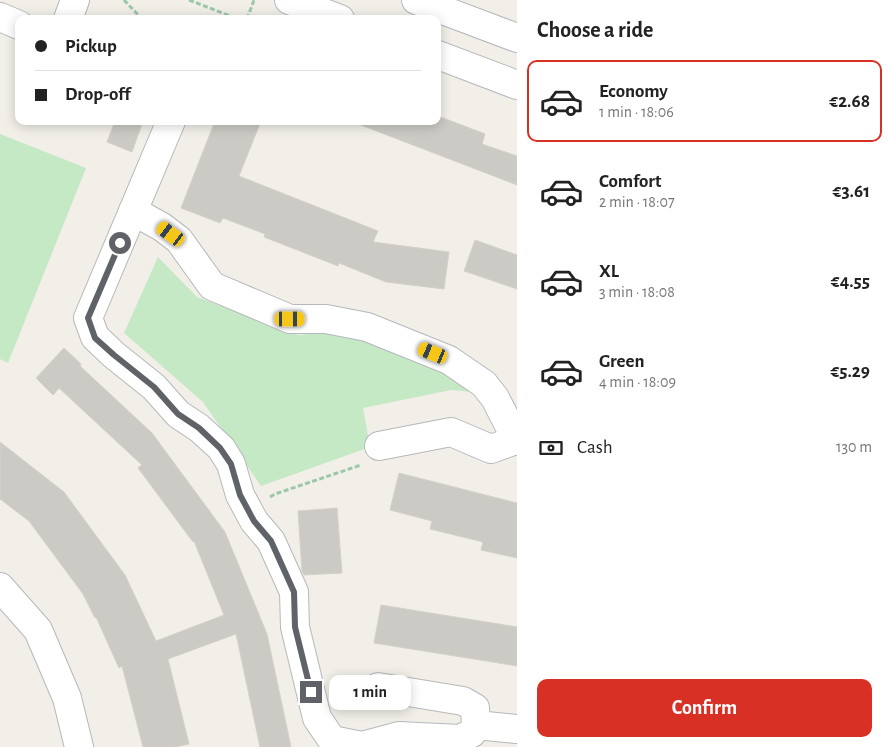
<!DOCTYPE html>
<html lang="en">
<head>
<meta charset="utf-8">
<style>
  :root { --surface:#fff; --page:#f6f6f6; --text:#222; --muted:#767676; --line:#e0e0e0; --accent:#d93025 }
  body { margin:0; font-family:"Alegreya Sans",sans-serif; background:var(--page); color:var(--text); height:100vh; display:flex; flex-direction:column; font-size:19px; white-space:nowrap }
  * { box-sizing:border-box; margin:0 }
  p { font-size:16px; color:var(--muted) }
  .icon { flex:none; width:28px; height:28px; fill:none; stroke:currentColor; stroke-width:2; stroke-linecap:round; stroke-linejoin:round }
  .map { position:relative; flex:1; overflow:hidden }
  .sheet { display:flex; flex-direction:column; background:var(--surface); width:375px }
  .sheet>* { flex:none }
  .guide { position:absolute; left:15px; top:15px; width:426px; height:110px; border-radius:10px; box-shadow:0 2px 12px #0003; display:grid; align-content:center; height:110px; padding:0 20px; background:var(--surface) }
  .end { position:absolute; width:22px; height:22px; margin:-11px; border:6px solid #5f6368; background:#fff; box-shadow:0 0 0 2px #fff }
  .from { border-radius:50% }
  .bubble { position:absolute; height:35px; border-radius:10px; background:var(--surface); box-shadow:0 2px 12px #0003; font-size:16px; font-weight:600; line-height:35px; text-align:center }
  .car { position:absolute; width:15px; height:30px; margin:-15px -8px; border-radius:6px; box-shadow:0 0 4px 1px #0007; background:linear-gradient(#f5c518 24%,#345 0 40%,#f5c518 0 76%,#345 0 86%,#f5c518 0) }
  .guide b { display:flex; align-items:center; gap:18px; height:48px; font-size:19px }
  .guide b+b { border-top:1px solid var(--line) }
  .guide i { width:12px; height:12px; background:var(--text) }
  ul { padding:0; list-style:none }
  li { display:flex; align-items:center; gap:15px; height:82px; margin:0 10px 8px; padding:0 10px; border:2px solid transparent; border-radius:10px }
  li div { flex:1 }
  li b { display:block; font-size:19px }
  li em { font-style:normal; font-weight:600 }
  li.current { border-color:var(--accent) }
  li>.icon { width:45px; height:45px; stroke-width:1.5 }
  h2 { padding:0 20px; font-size:22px; line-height:60px }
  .pay { display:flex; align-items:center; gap:12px; height:55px; padding:0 20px; font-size:19px }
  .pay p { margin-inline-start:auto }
  .button { display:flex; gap:10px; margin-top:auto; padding:10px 20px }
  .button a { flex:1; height:58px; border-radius:10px; background:var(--accent); color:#fff; font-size:20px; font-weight:600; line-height:58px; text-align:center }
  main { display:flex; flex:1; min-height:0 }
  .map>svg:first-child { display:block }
  .green { fill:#c5e8c5 }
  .building { fill:#cccac5; stroke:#d6d1c6 }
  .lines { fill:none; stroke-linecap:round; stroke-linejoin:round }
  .minor-casing { stroke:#b5b8bc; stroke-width:30 }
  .secondary-casing { stroke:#b6babf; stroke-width:30 }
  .path { stroke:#9cc7a9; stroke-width:3; stroke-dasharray:5 2.5; stroke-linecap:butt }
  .minor { stroke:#fff; stroke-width:28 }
  .secondary { stroke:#fff; stroke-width:28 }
  .route { stroke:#5f6368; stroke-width:6 }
</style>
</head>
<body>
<main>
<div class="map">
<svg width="517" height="747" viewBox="0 0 517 747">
  <rect width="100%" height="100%" fill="#f1efe8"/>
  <g class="green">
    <path d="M 0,134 L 86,168 L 8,363 L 0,359 Z"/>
    <path d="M 158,257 L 197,297 L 298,335 L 335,332 L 377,339 L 439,364 L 474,392 L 451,390 L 363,408 L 370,447 L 261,486 L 203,402 L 124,333 Z"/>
  </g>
  <g class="building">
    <path d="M 438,116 L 485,134 L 482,144 L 517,156 L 517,185 L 353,122 L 353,121 L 438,121 Z"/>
    <path d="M 115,121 L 143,121 L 132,152 L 107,142 Z"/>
    <path d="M 215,121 L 261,121 L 239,176 L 378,231 L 373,242 L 449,252 L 444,289 L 386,282 L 339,263 L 338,266 L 264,237 L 265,234 L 223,218 L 220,223 L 181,208 Z"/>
    <path d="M 475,240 L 517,255 L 517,289 L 464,271 Z"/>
    <path d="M 64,348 L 81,364 L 80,366 L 152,433 L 225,532 L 267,634 L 291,747 L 260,747 L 236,634 L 168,659 L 189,744 L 175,747 L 143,747 L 122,666 L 119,668 L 96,617 L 95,618 L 83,594 L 29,521 L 0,499 L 0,442 L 64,492 L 125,575 L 156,641 L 224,615 L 194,541 L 193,542 L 138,468 L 142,465 L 59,388 L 53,395 L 36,378 Z"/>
    <path d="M 399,473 L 517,503 L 517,558 L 481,550 L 483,542 L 430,529 L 432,521 L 390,510 Z"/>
    <path d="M 337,508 L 342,573 L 304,575 L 302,571 L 298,511 Z"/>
    <path d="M 381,605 L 517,627 L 517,666 L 374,643 Z"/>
  </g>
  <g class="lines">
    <defs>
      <g id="minor">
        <path d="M 416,0 L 517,38"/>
        <path d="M 0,17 L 19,25"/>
        <path d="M 68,19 L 75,0"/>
        <path d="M 171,121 L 88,318 L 95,337 L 114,355 L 154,387 L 178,414 L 199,428 L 221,448 L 231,464 L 240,495 L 254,521 L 271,541 L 294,592 L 295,627 L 317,718 L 332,740 L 362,746 L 399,736 L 460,739 L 472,733 L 476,725 L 475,708 L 463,701 L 378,687"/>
        <path d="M 133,211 L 162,227 L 179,240 L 212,286 L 290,319 L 326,319 L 367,327 L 449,360 L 484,384 L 495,398 L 517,441"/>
        <path d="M 379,446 L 451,432 L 491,449 L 516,440"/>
        <path d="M 0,587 L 38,630 L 67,698 L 79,747"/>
        <path d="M 476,725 L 517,729"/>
      </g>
      <g id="secondary">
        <path d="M 289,0 L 340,19"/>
        <path d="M 438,55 L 517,85"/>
      </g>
    </defs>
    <use href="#minor" class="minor-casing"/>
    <use href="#secondary" class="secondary-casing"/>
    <g class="path">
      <path d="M 124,0 L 142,19"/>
      <path d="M 189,0 L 238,19"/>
      <path d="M 247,19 L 254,0"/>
      <path d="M 270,497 L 275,494 L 361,465"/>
      <path d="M 336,682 L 352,684"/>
    </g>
    <use href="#minor" class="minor"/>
    <use href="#secondary" class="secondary"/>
  </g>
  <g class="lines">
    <path class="route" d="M 120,243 L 88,318 L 95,338 L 114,355 L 154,387 L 178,414 L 199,428 L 220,448 L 231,464 L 240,495 L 254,521 L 271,541 L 294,592 L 295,627 L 311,692"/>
  </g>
</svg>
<i class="end from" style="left:120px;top:243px"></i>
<i class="end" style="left:311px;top:692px"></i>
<div class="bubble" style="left:329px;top:675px;width:82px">1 min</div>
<i class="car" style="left:171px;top:234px;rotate:306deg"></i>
<i class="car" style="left:290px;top:319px;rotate:90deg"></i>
<i class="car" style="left:433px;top:353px;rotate:292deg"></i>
<div class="guide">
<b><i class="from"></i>Pickup</b>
<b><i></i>Drop-off</b>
</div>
</div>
<section class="sheet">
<h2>Choose a ride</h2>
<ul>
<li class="current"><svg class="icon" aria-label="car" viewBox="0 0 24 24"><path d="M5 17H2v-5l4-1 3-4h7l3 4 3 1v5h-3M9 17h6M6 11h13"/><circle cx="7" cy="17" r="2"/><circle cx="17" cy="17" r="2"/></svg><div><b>Economy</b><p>1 min · 18:06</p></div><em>€2.68</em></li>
<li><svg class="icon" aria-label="car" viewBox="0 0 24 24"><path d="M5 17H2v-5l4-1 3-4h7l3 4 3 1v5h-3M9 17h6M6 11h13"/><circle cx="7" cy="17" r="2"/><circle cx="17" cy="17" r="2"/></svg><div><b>Comfort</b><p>2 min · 18:07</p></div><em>€3.61</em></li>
<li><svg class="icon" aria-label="car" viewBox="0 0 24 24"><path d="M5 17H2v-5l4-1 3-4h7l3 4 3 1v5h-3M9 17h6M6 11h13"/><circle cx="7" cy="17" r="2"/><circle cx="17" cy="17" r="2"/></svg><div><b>XL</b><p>3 min · 18:08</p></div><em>€4.55</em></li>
<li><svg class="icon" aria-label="car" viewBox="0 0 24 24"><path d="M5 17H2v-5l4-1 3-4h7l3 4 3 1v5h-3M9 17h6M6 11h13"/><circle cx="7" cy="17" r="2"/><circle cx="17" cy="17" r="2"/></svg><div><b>Green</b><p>4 min · 18:09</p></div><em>€5.29</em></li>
</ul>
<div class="pay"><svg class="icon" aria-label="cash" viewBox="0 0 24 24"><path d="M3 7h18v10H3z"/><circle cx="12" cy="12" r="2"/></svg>Cash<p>130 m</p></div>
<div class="button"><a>Confirm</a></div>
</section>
</main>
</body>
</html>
